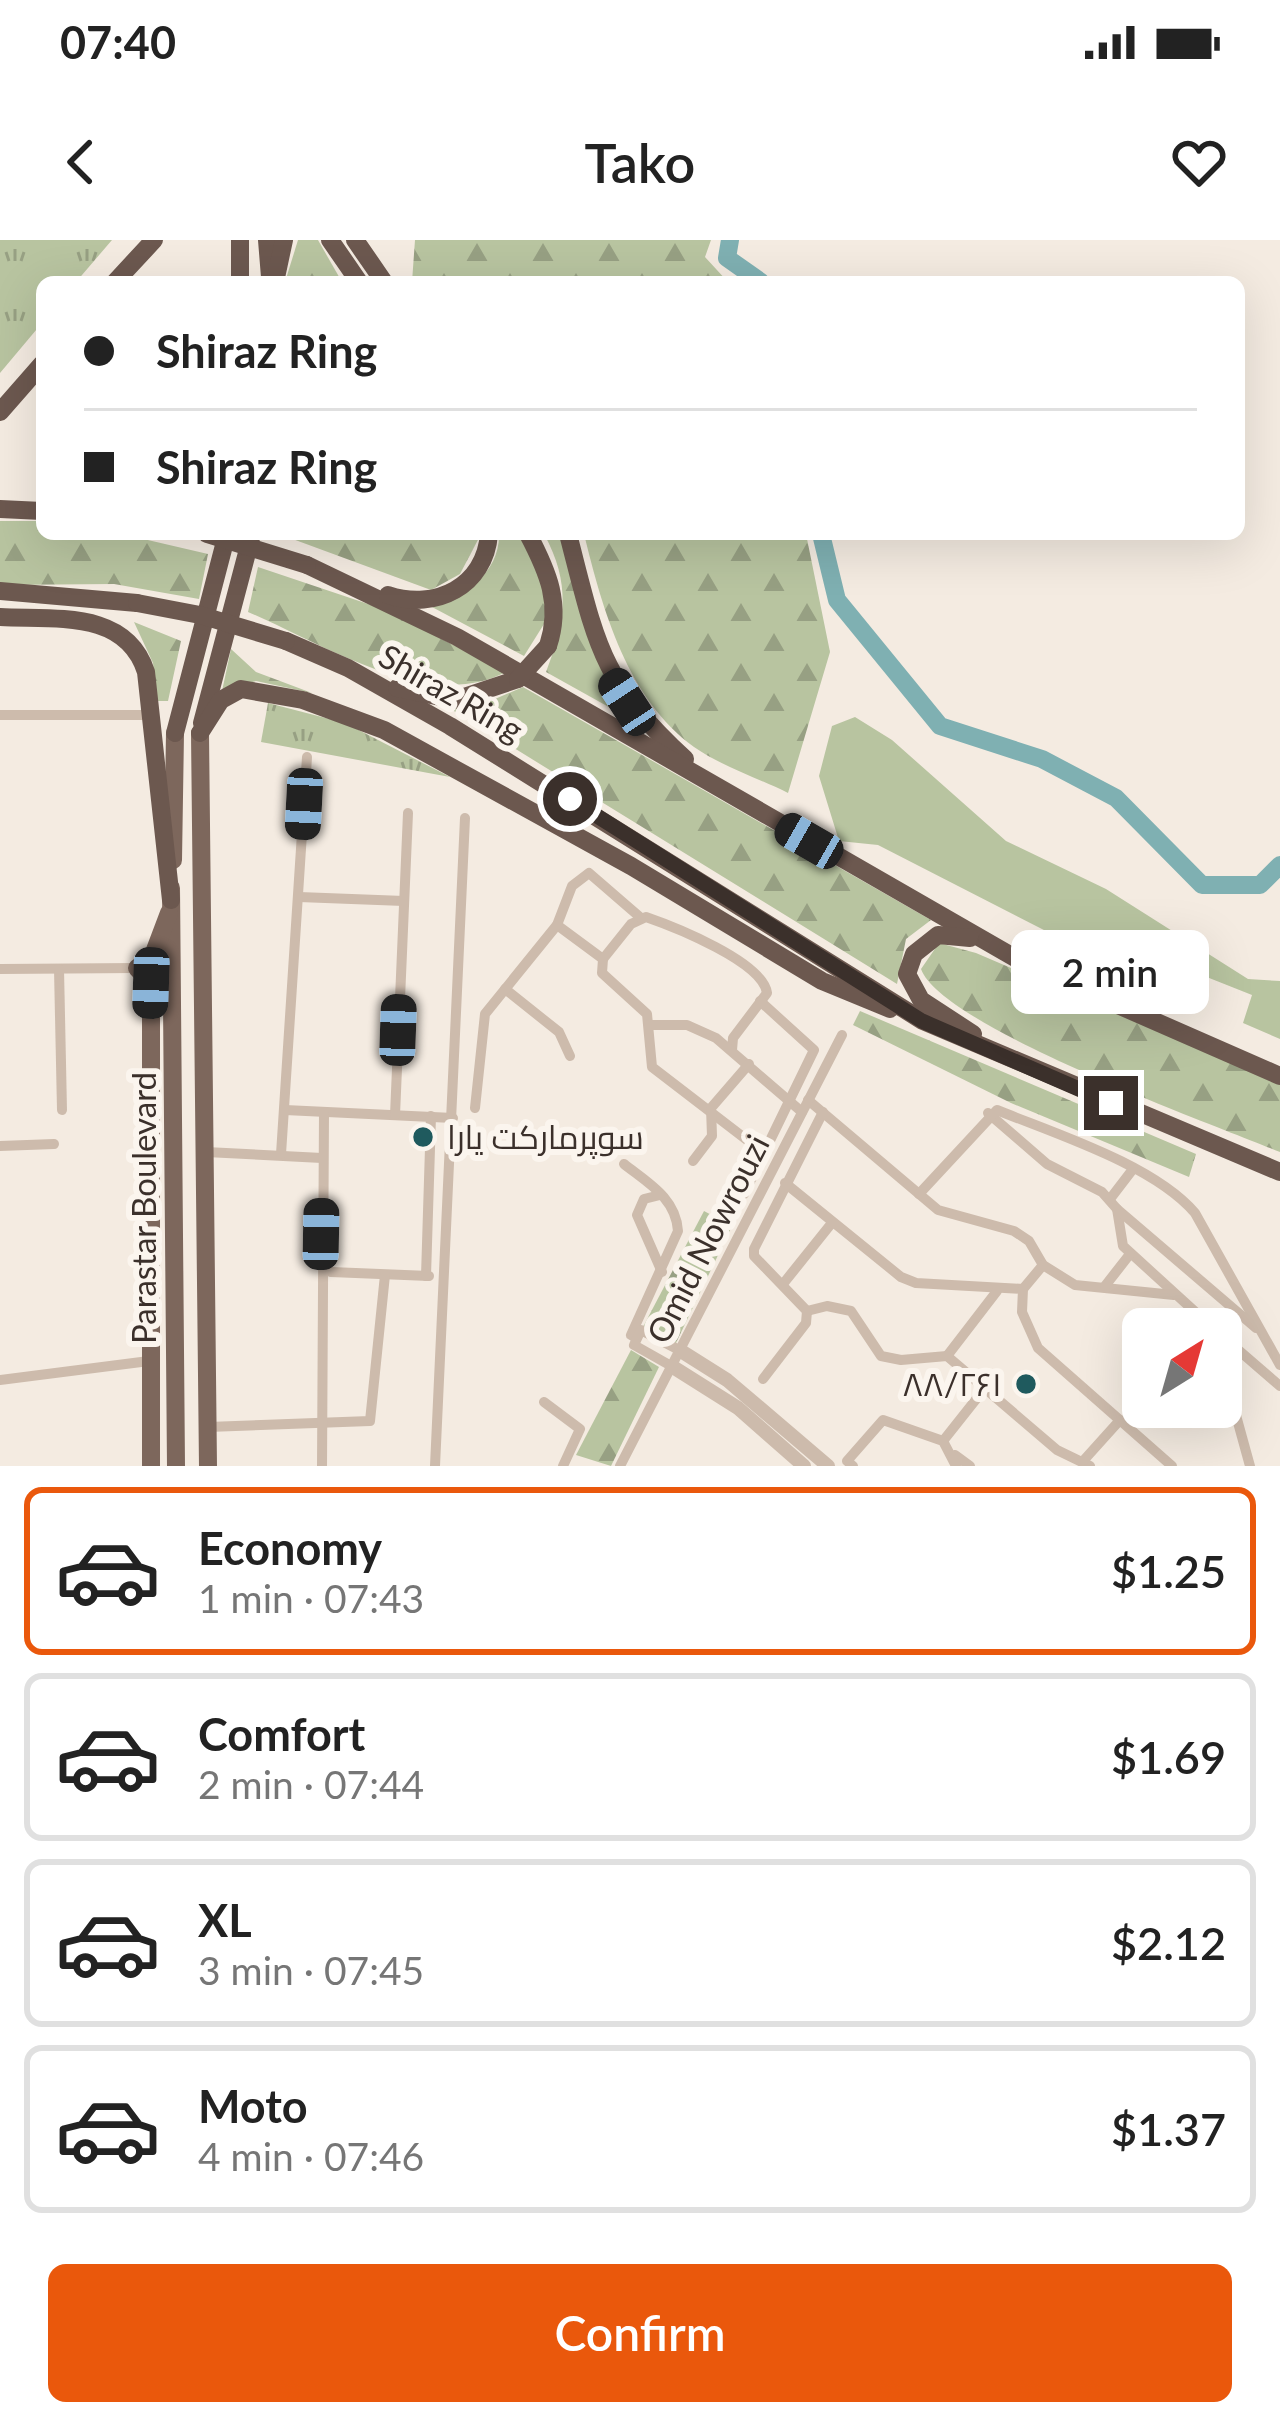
<!DOCTYPE html>
<html lang="en">
<head>
<meta charset="utf-8">
<style>
  :root { --surface:#fff; --page:#f6f6f6; --text:#222; --muted:#767676; --line:#e0e0e0; --accent:#ea580c }
  body { margin:0; font-family:Lato,Cairo,sans-serif; background:var(--page); color:var(--text); height:100vh; display:flex; flex-direction:column; font-size:45px; white-space:nowrap }
  * { box-sizing:border-box; margin:0 }
  p { font-size:39px; color:var(--muted) }
  .icon { flex:none; width:66px; height:66px; fill:none; stroke:currentColor; stroke-width:2; stroke-linecap:round; stroke-linejoin:round }
  .map { position:relative; height:1226px; overflow:hidden }
  .side { display:flex; flex-direction:column; background:var(--surface); flex:1 }
  .side>* { flex:none }
  .guide { position:absolute; left:36px; top:36px; width:1209px; height:264px; border-radius:18px; box-shadow:0 12px 48px #0002; display:grid; align-content:center; height:264px; padding:0 48px; background:var(--surface) }
  .needle { width:78px; rotate:37deg }
  .fabs { position:absolute; left:1122px; top:1068px; display:grid; gap:24px }
  .fabs a { display:grid; place-items:center; width:120px; height:120px; border-radius:18px; background:var(--surface); box-shadow:0 12px 48px #0002; font-size:60px }
  .end { position:absolute; width:54px; height:54px; margin:-27px; border:15px solid #3b302b; background:#fff; box-shadow:0 0 0 6px #fff }
  .from { border-radius:50% }
  .bubble { position:absolute; height:84px; border-radius:18px; background:var(--surface); box-shadow:0 12px 48px #0002; font-size:39px; font-weight:600; line-height:84px; text-align:center }
  .car { position:absolute; width:36px; height:72px; margin:-36px -18px; border-radius:15px; box-shadow:0 0 9px 3px #0007; background:linear-gradient(#222 24%,#8ab4d8 0 40%,#222 0 76%,#8ab4d8 0 86%,#222 0) }
  .guide b { display:flex; align-items:center; gap:42px; height:114px; font-size:45px }
  .guide b+b { border-top:3px solid var(--line) }
  .guide i { width:30px; height:30px; background:var(--text) }
  ul { padding:21px 0 0; list-style:none }
  li { display:flex; align-items:center; gap:36px; height:168px; margin:0 24px 18px; padding:0 24px; border:6px solid var(--line); border-radius:18px }
  li div { flex:1 }
  li b { display:block; font-size:45px }
  li em { font-style:normal; font-weight:600 }
  li.current { border-color:var(--accent) }
  li>.icon { width:108px; height:108px; stroke-width:1.5 }
  .cta { display:flex; gap:24px; margin-top:auto; padding:24px 48px }
  .cta a { flex:1; height:138px; border-radius:18px; background:var(--accent); color:#fff; font-size:48px; font-weight:600; line-height:138px; text-align:center }
  .status { display:flex; justify-content:space-between; align-items:center; height:84px; padding:0 60px; background:var(--surface); direction:ltr }
  .status svg { height:33px; fill:currentColor }
  header { display:flex; justify-content:space-between; align-items:center; height:156px; padding:0 48px; background:var(--surface); font-size:54px; font-weight:600 }
  .map>svg:first-child { display:block }
  .grass { fill:url(#grass-tufts) }
  .forest { fill:url(#forest-firs) }
  .park { fill:#b8c4a0 }
  .lines { fill:none; stroke-linecap:round; stroke-linejoin:round }
  .river { stroke:#7fb0b2; stroke-width:18 }
  .minor { stroke:#cdbbac; stroke-width:10 }
  .tertiary { stroke:#cdbbac; stroke-width:14 }
  .primary { stroke:#7d675c; stroke-width:18 }
  .trunk { stroke:#6c584f; stroke-width:18 }
  .trunk-bridge { stroke:#6c584f; stroke-width:18 }
  .route { stroke:#3b302b; stroke-width:15 }
  .poi-dot { fill:#1f5a5e; stroke:#fbf5ee; stroke-width:4.5 }
  .labels { text-anchor:middle; stroke-width:12; stroke-linejoin:round; paint-order:stroke }
  .street-label { font-size:33px; fill:#3b302b; stroke:#fbf5ee }
  .poi-label { font-size:33px; fill:#3b302b; stroke:#fbf5ee; text-anchor:start }
</style>
</head>
<body>
<div class="status"><b>07:40</b><svg viewBox="0 0 49 12"><path d="M0 12V9h3v3zM5 12V6h3v6zM10 12V3h3v9zM15 12V0h3v12zM26 1h20v11H26zM47 4h2v5h-2z"/></svg></div>
<header><svg class="icon" aria-label="back" viewBox="0 0 24 24"><path d="M15 5l-7 7 7 7"/></svg>Tako<svg class="icon" aria-label="heart" viewBox="0 0 24 24"><path d="M12 20l-8-8c-3-5 5-10 8-4 3-6 11-1 8 4z"/></svg></header>
<div class="map">
<svg width="1280" height="1226" viewBox="0 0 1280 1226">
  <defs>
    <pattern id="grass-tufts" width="24" height="20" patternUnits="userSpaceOnUse" patternTransform="scale(3)"><rect width="24" height="20" fill="#b8c4a0"/><path d="M3 7l-1-3M5 7V3M7 7l1-3M15 17l-1-3M17 17v-4M19 17l1-3" fill="none" stroke="#97a083"/></pattern>
    <pattern id="forest-firs" width="22" height="20" patternUnits="userSpaceOnUse" patternTransform="scale(3)"><rect width="22" height="20" fill="#b8c4a0"/><path d="M5 1l3.5 6h-7zM16 11l3.5 6h-7z" fill="#97a083"/></pattern>
  </defs>
  <rect width="100%" height="100%" fill="#f4ebe1"/>
  <g class="grass">
    <path d="M 0,0 L 112,0 L 76,42 L 42,42 L 42,83 L 0,133 Z"/>
    <path d="M 268,463 L 345,483 L 450,537 L 261,502 Z"/>
  </g>
  <g class="forest">
    <path d="M 298,0 L 318,0 L 342,42 L 285,42 Z"/>
    <path d="M 415,0 L 711,0 L 705,17 L 728,42 L 412,42 Z"/>
    <path d="M 0,281 L 42,281 L 42,294 L 122,294 L 208,314 L 199,359 L 114,344 L 0,345 Z"/>
    <path d="M 279,294 L 481,294 L 460,334 L 431,350 Z"/>
    <path d="M 499,294 L 520,294 L 537,325 L 549,376 L 524,416 L 432,367 C 465,357 500,332 499,294 Z"/>
    <path d="M 544,294 L 560,294 C 578,359 590,425 632,480 L 546,432 C 566,381 571,343 544,294 Z"/>
    <path d="M 584,294 L 806,294 L 830,412 L 788,553 C 758,538 721,526 694,507 C 627,458 603,371 584,294 Z"/>
    <path d="M 258,327 L 383,369 L 506,432 C 428,473 323,404 248,372 Z"/>
    <path d="M 134,382 L 181,401 L 168,461 L 157,461 L 153,423 Z"/>
    <path d="M 231,409 L 256,432 L 312,453 L 256,441 L 222,451 Z"/>
    <path d="M 523,447 L 931,680 L 906,699 L 897,744 L 449,468 L 481,465 Z"/>
    <path d="M 939,703 L 976,713 L 1280,844 L 1280,912 C 1213,884 942,787 921,729 Z"/>
    <path d="M 860,771 L 1196,914 L 1189,937 L 1011,863 L 853,785 Z"/>
    <path d="M 704,971 L 732,986 L 675,1105 L 643,1087 Z"/>
    <path d="M 631,1110 L 659,1127 L 611,1226 L 576,1215 Z"/>
  </g>
  <path class="park" d="M 855,477 L 892,500 L 1006,601 L 1106,649 L 1248,739 L 1280,741 L 1280,799 L 1243,783 L 1252,755 L 1184,728 L 1171,755 L 878,605 L 839,601 L 819,536 L 832,486 Z"/>
  <g class="lines">
    <g class="river">
      <path d="M 730,0 L 727,18 L 761,42"/>
      <path d="M 821,294 L 837,360 L 940,486 L 1042,519 L 1116,558 L 1202,645 L 1260,645 L 1280,625"/>
    </g>
    <g class="minor">
      <path d="M 0,475 L 150,475"/>
      <path d="M 299,657 L 404,661"/>
      <path d="M 557,685 L 603,719 L 602,733 L 647,774 L 652,827 L 764,913"/>
      <path d="M 603,719 L 631,684 L 646,677 C 675,687 763,722 767,753 L 733,798 L 732,810"/>
      <path d="M 0,729 L 137,728"/>
      <path d="M 59,729 L 62,870"/>
      <path d="M 505,749 L 559,792 L 570,816"/>
      <path d="M 649,785 L 687,785 L 716,798 L 802,872"/>
      <path d="M 808,860 L 938,970 L 1014,991 L 1029,1001 L 1043,1025 L 1075,1045 L 1174,1055"/>
      <path d="M 475,868 L 485,774 L 557,685 L 572,646 L 589,633 L 641,678"/>
      <path d="M 285,870 L 453,878"/>
      <path d="M 988,873 L 1047,924 L 1102,952 L 1117,969 L 1123,1006 L 1214,1089"/>
      <path d="M 395,875 L 408,573"/>
      <path d="M 0,906 L 54,904"/>
      <path d="M 206,912 L 322,918"/>
      <path d="M 281,914 L 307,517"/>
      <path d="M 693,921 L 712,896 L 711,868 L 749,824"/>
      <path d="M 624,924 C 648,943 676,958 678,991 L 631,1095 L 636,1098"/>
      <path d="M 785,943 L 901,1037 L 916,1043 L 1023,1049"/>
      <path d="M 744,954 L 814,810 L 760,761"/>
      <path d="M 919,954 L 997,870 C 1056,894 1154,925 1195,973 L 1280,1125"/>
      <path d="M 660,955 L 644,959 L 637,975 L 662,1032"/>
      <path d="M 1110,959 L 1133,929"/>
      <path d="M 1117,969 L 1256,1088"/>
      <path d="M 1043,1025 L 1023,1049 L 1022,1072 L 1038,1108 L 1172,1226"/>
      <path d="M 331,1032 L 429,1036"/>
      <path d="M 426,1036 L 431,876"/>
      <path d="M 783,1044 L 831,984"/>
      <path d="M 1105,1046 L 1130,1014"/>
      <path d="M 807,1071 L 827,1066 L 851,1071 L 881,1116 L 901,1120 L 947,1116 L 1057,1210 L 1090,1226"/>
      <path d="M 1221,1095 L 1280,1146"/>
      <path d="M 947,1116 L 997,1051"/>
      <path d="M 1221,1121 L 1250,1226"/>
      <path d="M 673,1127 L 634,1105 L 641,1090 L 681,1111"/>
      <path d="M 763,1139 L 806,1083 L 807,1071 L 754,1016 L 754,1009 L 823,872"/>
      <path d="M 0,1140 L 149,1121"/>
      <path d="M 544,1162 L 580,1189 L 563,1226"/>
      <path d="M 208,1187 L 370,1181 L 385,1035"/>
      <path d="M 943,1201 L 985,1148"/>
      <path d="M 955,1215 L 970,1226"/>
      <path d="M 1084,1220 L 1120,1180"/>
      <path d="M 322,1226 L 324,873"/>
      <path d="M 435,1226 L 465,578"/>
      <path d="M 620,1226 L 842,795"/>
      <path d="M 853,1226 L 847,1221 L 883,1180 L 943,1201 L 956,1226"/>
    </g>
    <g class="tertiary">
      <path d="M 681,1111 L 727,1140 L 828,1226"/>
      <path d="M 673,1127 L 738,1168 L 804,1226"/>
    </g>
    <g class="primary">
      <path d="M 200,493 L 208,1226"/>
      <path d="M 173,620 L 175,493"/>
      <path d="M 171,648 L 176,1226"/>
      <path d="M 151,1226 L 151,743 L 137,728 L 152,718 L 169,673"/>
    </g>
    <g class="trunk">
      <path d="M 240,0 L 240,42"/>
      <path d="M 267,0 L 270,37"/>
      <path d="M 330,0 L 359,42"/>
      <path d="M 355,0 L 384,42"/>
      <path d="M 115,42 L 154,0"/>
      <path d="M 275,42 L 284,0"/>
      <path d="M 0,172 L 42,124"/>
      <path d="M 0,269 L 42,271"/>
      <path d="M 528,294 C 548,332 562,364 548,406"/>
      <path d="M 568,294 C 596,402 600,441 685,519"/>
      <path d="M 307,325 L 457,397 L 1031,727 L 1280,836"/>
      <path d="M 0,351 L 137,363"/>
      <path d="M 388,355 C 436,371 485,346 489,294"/>
      <path d="M 0,377 C 54,380 126,369 146,432 L 171,660"/>
      <path d="M 286,401 L 348,428 L 450,486 L 923,781 L 1280,932"/>
      <path d="M 397,448 L 455,460 L 518,439"/>
      <path d="M 202,483 L 252,294"/>
      <path d="M 175,493 L 227,294"/>
      <path d="M 200,493 L 221,460 L 241,449 L 303,460 L 384,490 L 631,626 L 822,741 L 890,769"/>
      <path d="M 970,698 L 938,695 L 914,714 L 907,734 L 921,760 L 973,794"/>
    </g>
    <g class="trunk-bridge">
      <path d="M 207,294 L 307,325"/>
      <path d="M 137,363 L 200,375 L 286,401"/>
      <path d="M 518,439 L 548,406"/>
    </g>
  </g>
  <g class="lines">
    <path class="route" d="M 570,559 L 922,781 L 1111,863"/>
  </g>
  <g class="poi-dot">
    <circle cx="423" cy="897" r="12"/>
    <circle cx="1026" cy="1144" r="12"/>
  </g>
  <g class="labels">
    <g class="street-label">
      <text transform="translate(451 453) rotate(30)" y="12">Shiraz Ring</text>
      <text transform="translate(144 968) rotate(-90)" y="12">Parastar Boulevard</text>
      <text transform="translate(708 999) rotate(-63)" y="12">Omid Nowrouzi</text>
    </g>
    <g class="poi-label">
      <text x="447" y="909">سوپرمارکت یارا</text>
      <text x="1002" y="1156" text-anchor="end">۸۸/۲۶۱</text>
    </g>
  </g>
</svg>
<div class="fabs">
<a><svg class="needle" viewBox="-14 -14 28 28"><path d="M0-13l5 13h-10z" fill="#e53935"/><path d="M0 13l5-13h-10z" fill="#767676"/></svg></a>
</div>
<i class="end from" style="left:570px;top:559px"></i>
<i class="end" style="left:1111px;top:863px"></i>
<div class="bubble" style="left:1011px;top:690px;width:198px">2 min</div>
<i class="car" style="left:627px;top:462px;rotate:327deg"></i>
<i class="car" style="left:304px;top:564px;rotate:183deg"></i>
<i class="car" style="left:809px;top:601px;rotate:300deg"></i>
<i class="car" style="left:151px;top:743px;rotate:182deg"></i>
<i class="car" style="left:398px;top:790px;rotate:2deg"></i>
<i class="car" style="left:321px;top:994px;rotate:1deg"></i>
<div class="guide">
<b><i class="from"></i>Shiraz Ring</b>
<b><i></i>Shiraz Ring</b>
</div>
</div>
<section class="side">
<ul>
<li class="current"><svg class="icon" aria-label="car" viewBox="0 0 24 24"><path d="M5 17H2v-5l4-1 3-4h7l3 4 3 1v5h-3M9 17h6M6 11h13"/><circle cx="7" cy="17" r="2"/><circle cx="17" cy="17" r="2"/></svg><div><b>Economy</b><p>1 min · 07:43</p></div><em>$1.25</em></li>
<li><svg class="icon" aria-label="car" viewBox="0 0 24 24"><path d="M5 17H2v-5l4-1 3-4h7l3 4 3 1v5h-3M9 17h6M6 11h13"/><circle cx="7" cy="17" r="2"/><circle cx="17" cy="17" r="2"/></svg><div><b>Comfort</b><p>2 min · 07:44</p></div><em>$1.69</em></li>
<li><svg class="icon" aria-label="car" viewBox="0 0 24 24"><path d="M5 17H2v-5l4-1 3-4h7l3 4 3 1v5h-3M9 17h6M6 11h13"/><circle cx="7" cy="17" r="2"/><circle cx="17" cy="17" r="2"/></svg><div><b>XL</b><p>3 min · 07:45</p></div><em>$2.12</em></li>
<li><svg class="icon" aria-label="car" viewBox="0 0 24 24"><path d="M5 17H2v-5l4-1 3-4h7l3 4 3 1v5h-3M9 17h6M6 11h13"/><circle cx="7" cy="17" r="2"/><circle cx="17" cy="17" r="2"/></svg><div><b>Moto</b><p>4 min · 07:46</p></div><em>$1.37</em></li>
</ul>
<div class="cta"><a>Confirm</a></div>
</section>
</body>
</html>
